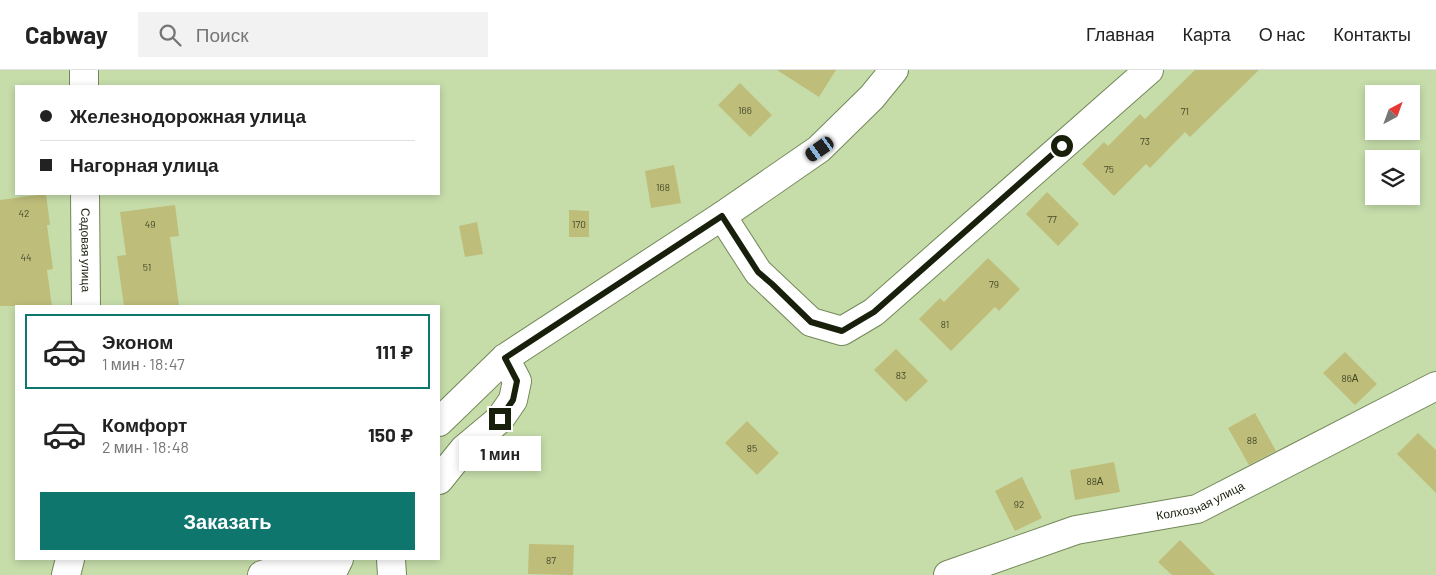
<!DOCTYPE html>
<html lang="ru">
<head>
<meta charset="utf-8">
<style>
  :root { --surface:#fff; --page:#f2f2f2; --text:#222; --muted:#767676; --line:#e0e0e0; --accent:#0f766e }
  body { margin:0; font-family:Barlow,sans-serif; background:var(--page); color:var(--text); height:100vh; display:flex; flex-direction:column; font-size:19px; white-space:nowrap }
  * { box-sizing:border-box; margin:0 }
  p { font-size:16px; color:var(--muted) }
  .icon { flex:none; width:28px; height:28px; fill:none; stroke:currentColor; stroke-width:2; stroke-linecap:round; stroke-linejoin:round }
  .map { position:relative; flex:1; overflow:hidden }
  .drawer { position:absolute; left:15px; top:235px; width:425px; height:255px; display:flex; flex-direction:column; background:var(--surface); border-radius:0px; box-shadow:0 2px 8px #0003 }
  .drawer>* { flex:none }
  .guide { position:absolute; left:15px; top:15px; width:425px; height:110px; border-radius:0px; box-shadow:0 2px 8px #0003; display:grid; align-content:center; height:110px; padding:0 25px; background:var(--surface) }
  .needle { width:32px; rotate:41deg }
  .tools { position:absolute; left:1365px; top:15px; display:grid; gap:10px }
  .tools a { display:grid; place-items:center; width:55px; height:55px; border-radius:0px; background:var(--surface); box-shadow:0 2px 8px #0003; font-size:25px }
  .end { position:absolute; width:22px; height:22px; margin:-11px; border:6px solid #18200c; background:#fff; box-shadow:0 0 0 2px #fff }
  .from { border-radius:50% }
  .bubble { position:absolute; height:35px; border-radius:0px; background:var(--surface); box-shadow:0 2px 8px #0003; font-size:16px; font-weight:700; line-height:35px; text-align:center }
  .car { position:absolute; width:15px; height:30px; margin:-15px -8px; border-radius:6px; box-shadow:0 0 4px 1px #0007; background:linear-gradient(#222 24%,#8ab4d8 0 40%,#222 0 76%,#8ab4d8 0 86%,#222 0) }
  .guide b { display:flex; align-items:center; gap:18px; height:48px; font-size:19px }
  .guide b+b { border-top:1px solid var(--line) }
  .guide i { width:12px; height:12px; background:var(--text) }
  ul { padding:9px 0 0; list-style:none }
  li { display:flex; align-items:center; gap:15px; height:75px; margin:0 10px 8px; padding:0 15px; border:2px solid transparent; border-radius:0px }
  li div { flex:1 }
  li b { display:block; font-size:19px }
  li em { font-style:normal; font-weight:700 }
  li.active { border-color:var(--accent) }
  li>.icon { width:45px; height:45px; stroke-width:1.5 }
  .cta { display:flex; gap:10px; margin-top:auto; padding:10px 25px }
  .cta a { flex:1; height:58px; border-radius:0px; background:var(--accent); color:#fff; font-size:20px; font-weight:700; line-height:58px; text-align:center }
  header { display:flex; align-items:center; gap:30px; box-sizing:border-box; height:70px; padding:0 25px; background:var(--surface); border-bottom:1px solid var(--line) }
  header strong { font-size:24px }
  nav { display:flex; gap:28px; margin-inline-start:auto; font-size:18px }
  .search { width:350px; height:45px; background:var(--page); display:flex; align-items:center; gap:12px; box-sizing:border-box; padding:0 18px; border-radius:0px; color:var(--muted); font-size:19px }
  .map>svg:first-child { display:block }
  .building { fill:#bebd7a }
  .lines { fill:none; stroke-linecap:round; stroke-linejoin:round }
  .minor-casing { stroke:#738859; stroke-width:30 }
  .major-casing { stroke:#738859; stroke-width:30 }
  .minor { stroke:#fff; stroke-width:28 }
  .major { stroke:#fff; stroke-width:28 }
  .route { stroke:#18200c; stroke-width:6 }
  .labels { text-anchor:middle; stroke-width:4; stroke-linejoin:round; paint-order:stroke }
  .number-label { font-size:10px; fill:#424728 }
  .street-label { font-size:12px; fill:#18200c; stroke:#c6ddaa }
</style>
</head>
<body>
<header>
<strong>Cabway</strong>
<div class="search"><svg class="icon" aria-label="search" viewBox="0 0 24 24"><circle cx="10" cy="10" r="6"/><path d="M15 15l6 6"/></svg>Поиск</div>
<nav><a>Главная</a><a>Карта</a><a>О нас</a><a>Контакты</a></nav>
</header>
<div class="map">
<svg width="1436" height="505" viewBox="0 0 1436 505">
  <rect width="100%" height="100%" fill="#c6ddaa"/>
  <g class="building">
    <path d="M 777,0 L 836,0 L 819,27 Z"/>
    <path d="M 1195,0 L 1259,0 L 1190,67 L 1185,62 L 1150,98 L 1146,94 L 1114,126 L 1082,94 L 1104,72 L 1108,76 L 1140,44 L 1145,49 Z"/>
    <path d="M 740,13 L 772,45 L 750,67 L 718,35 Z"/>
    <path d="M 674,95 L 681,133 L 651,138 L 645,101 Z"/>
    <path d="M 1047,122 L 1079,154 L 1058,176 L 1026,144 Z"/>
    <path d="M 46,124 L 50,155 L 47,155 L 53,199 L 47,200 L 52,236 L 0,236 L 0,130 Z"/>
    <path d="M 175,135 L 179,166 L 170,167 L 179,236 L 124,236 L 117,186 L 126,185 L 120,142 Z"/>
    <path d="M 569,140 L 589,141 L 589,167 L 569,167 Z"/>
    <path d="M 477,152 L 483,184 L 465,187 L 459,156 Z"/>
    <path d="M 988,188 L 1020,219 L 999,241 L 995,237 L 951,281 L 919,249 L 940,228 L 944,232 Z"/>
    <path d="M 896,279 L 928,311 L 906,332 L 874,300 Z"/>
    <path d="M 1345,282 L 1377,314 L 1355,335 L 1323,303 Z"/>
    <path d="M 1255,343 L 1276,381 L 1249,395 L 1228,358 Z"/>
    <path d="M 747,351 L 779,383 L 757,405 L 725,373 Z"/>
    <path d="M 1418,363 L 1436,380 L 1436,423 L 1397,384 Z"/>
    <path d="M 1114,392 L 1120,422 L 1075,430 L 1070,400 Z"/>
    <path d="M 1022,407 L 1042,448 L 1015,461 L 995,421 Z"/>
    <path d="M 1180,470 L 1215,505 L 1172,505 L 1158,492 Z"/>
    <path d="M 529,474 L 574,475 L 573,505 L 528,504 Z"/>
  </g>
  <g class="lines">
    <defs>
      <g id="minor">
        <path d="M 84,0 L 84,16"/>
        <path id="s1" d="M 85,124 L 86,236"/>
        <path d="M 722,146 L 758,202 L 811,252 L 842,261 L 874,242 L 1149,0"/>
        <path d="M 439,410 L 464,379 L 500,349 L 513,330 L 517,311 L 505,288"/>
        <path d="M 391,489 L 392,505"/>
        <path d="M 66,505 L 70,489"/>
        <path d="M 262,505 L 298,494 L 331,503"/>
        <path id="s2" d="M 948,505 L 1076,460 L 1197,439 L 1436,316"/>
      </g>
      <g id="major">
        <path d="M 439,352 L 505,288 L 722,146 L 819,79 L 872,27 L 894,0"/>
        <path d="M 331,505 L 339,489"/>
      </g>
    </defs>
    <use href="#minor" class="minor-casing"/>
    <use href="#major" class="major-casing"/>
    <use href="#minor" class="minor"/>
    <use href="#major" class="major"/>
  </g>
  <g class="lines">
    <path class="route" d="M 500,349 L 513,330 L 517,311 L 505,288 L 722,146 L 758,202 L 772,214 L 811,252 L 842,261 L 874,242 L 1062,76"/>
  </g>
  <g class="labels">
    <g class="number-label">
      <text x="745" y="44">166</text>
      <text x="1185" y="45">71</text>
      <text x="1145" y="75">73</text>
      <text x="1109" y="103">75</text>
      <text x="663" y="121">168</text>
      <text x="24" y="147">42</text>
      <text x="1052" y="153">77</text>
      <text x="150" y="158">49</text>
      <text x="579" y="158">170</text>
      <text x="26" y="191">44</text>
      <text x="147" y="201">51</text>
      <text x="994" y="218">79</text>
      <text x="945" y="258">81</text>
      <text x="901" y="309">83</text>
      <text x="1350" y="312">86А</text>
      <text x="1252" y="374">88</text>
      <text x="752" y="382">85</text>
      <text x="1095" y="415">88А</text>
      <text x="1019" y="438">92</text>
      <text x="551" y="494">87</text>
    </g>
    <g class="street-label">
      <text dy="4" stroke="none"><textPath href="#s1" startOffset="56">Садовая улица</textPath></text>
      <text dy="4" stroke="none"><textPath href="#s2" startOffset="264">Колхозная улица</textPath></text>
    </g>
  </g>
</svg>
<div class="tools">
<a><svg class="needle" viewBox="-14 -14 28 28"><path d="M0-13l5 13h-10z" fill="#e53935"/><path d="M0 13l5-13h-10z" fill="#767676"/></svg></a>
<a><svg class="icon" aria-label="layers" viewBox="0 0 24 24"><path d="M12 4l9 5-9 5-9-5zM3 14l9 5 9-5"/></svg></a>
</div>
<i class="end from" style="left:1062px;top:76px"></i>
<i class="end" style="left:500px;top:349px"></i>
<div class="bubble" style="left:459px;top:366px;width:82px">1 мин</div>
<i class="car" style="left:820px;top:79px;rotate:235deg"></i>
<div class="guide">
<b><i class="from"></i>Железнодорожная улица</b>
<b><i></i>Нагорная улица</b>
</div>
<section class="drawer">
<ul>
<li class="active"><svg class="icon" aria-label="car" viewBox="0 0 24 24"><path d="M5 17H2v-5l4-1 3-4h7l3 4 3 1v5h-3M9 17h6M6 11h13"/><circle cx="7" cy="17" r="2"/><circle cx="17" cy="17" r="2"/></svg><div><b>Эконом</b><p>1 мин · 18:47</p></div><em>111 ₽</em></li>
<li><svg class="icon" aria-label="car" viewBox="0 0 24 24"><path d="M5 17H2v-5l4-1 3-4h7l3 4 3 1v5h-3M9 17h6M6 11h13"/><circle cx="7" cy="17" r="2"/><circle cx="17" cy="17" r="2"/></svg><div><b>Комфорт</b><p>2 мин · 18:48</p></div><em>150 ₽</em></li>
</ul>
<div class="cta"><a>Заказать</a></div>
</section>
</div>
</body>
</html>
